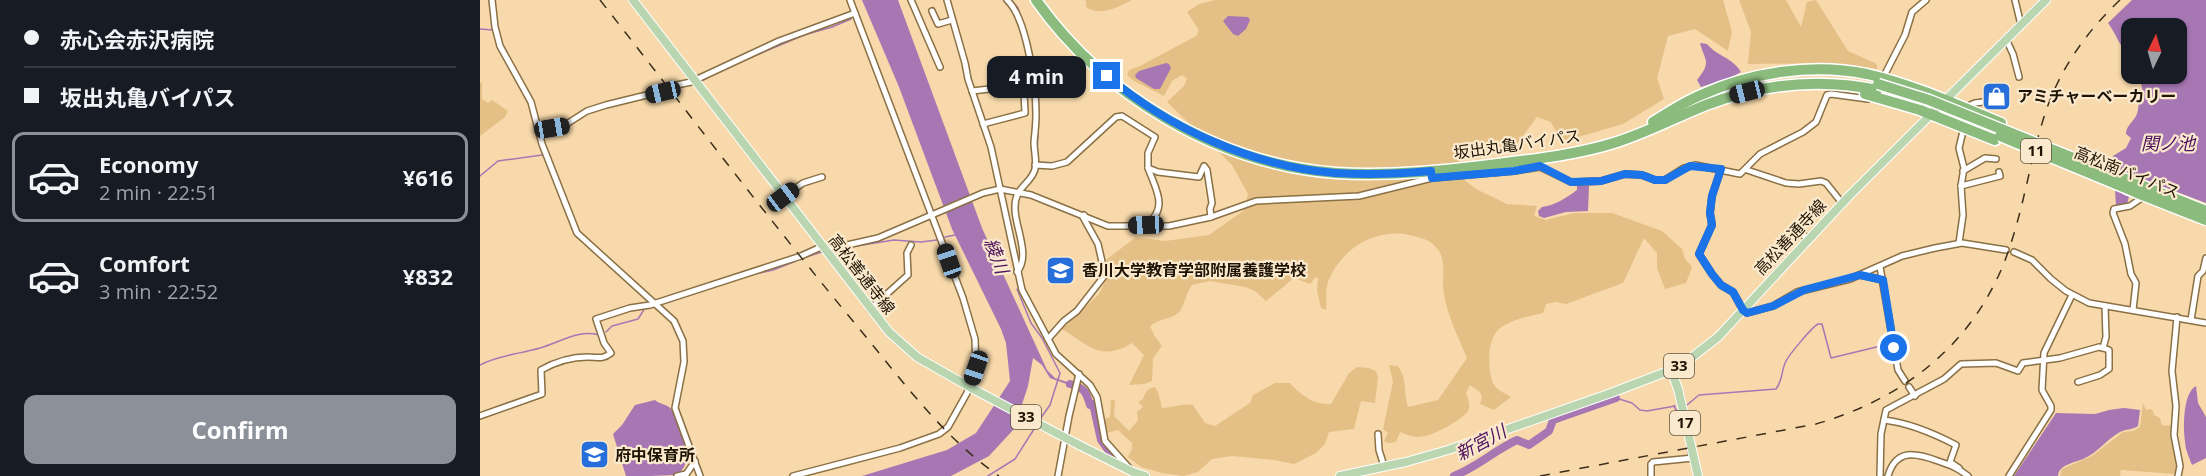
<!DOCTYPE html>
<html lang="en">
<head>
<meta charset="utf-8">
<style>
  :root { --surface:#171b24; --page:#242831; --text:#f1f3f6; --muted:#9ea1a6; --line:#363941; --accent:#8c9099 }
  body { margin:0; font-family:"Open Sans","Noto Sans JP",sans-serif; background:var(--page); color:var(--text); height:100vh; display:flex; flex-direction:column; font-size:22px; white-space:nowrap }
  * { box-sizing:border-box; margin:0 }
  p { font-size:20px; color:var(--muted) }
  .icon { flex:none; width:33px; height:33px; fill:none; stroke:currentColor; stroke-width:2; stroke-linecap:round; stroke-linejoin:round }
  .map { position:relative; flex:1; overflow:hidden }
  .side { display:flex; flex-direction:column; background:var(--surface); width:480px }
  .side>* { flex:none }
  .hud { display:grid; align-content:center; height:132px; padding:0 24px; background:var(--surface) }
  .needle { width:39px; rotate:5deg }
  .fabs { position:absolute; left:1641px; top:18px; display:grid; gap:12px }
  .fabs a { display:grid; place-items:center; width:66px; height:66px; border-radius:12px; background:var(--surface); box-shadow:0 2px 4px #0004; font-size:30px }
  .end { position:absolute; width:27px; height:27px; margin:-14px; border:8px solid #1a73e8; background:#fff; box-shadow:0 0 0 3px #fff }
  .from { border-radius:50% }
  .bubble { position:absolute; height:42px; border-radius:12px; background:var(--surface); box-shadow:0 2px 4px #0004; font-size:20px; font-weight:700; line-height:42px; text-align:center }
  .car { position:absolute; width:18px; height:36px; margin:-18px -9px; border-radius:8px; box-shadow:0 0 4px 2px #0007; background:linear-gradient(#222 24%,#8ab4d8 0 40%,#222 0 76%,#8ab4d8 0 86%,#222 0) }
  .hud b { display:flex; align-items:center; gap:21px; height:57px; font-size:22px }
  .hud b+b { border-top:2px solid var(--line) }
  .hud i { width:15px; height:15px; background:var(--text) }
  ul { padding:0; list-style:none }
  li { display:flex; align-items:center; gap:18px; height:90px; margin:0 12px 9px; padding:0 12px; border:3px solid transparent; border-radius:12px }
  li div { flex:1 }
  li b { display:block; font-size:22px }
  li em { font-style:normal; font-weight:700 }
  li.on { border-color:var(--accent) }
  li>.icon { width:54px; height:54px; stroke-width:1.5 }
  .cta { display:flex; gap:12px; margin-top:auto; padding:12px 24px }
  .cta a { flex:1; height:69px; border-radius:12px; background:var(--accent); color:#fff; font-size:24px; font-weight:700; line-height:69px; text-align:center }
  main { display:flex; flex:1; min-height:0 }
  .map>svg:first-child { display:block }
  .green { fill:#e4c086 }
  .water { fill:#a777b4 }
  .lines { fill:none; stroke-linecap:round; stroke-linejoin:round }
  .stream { stroke:#a777b4; stroke-width:1.5 }
  .river { stroke:#a777b4; stroke-width:8 }
  .street-casing { stroke:#8a7045; stroke-width:8 }
  .primary-casing { stroke:#fff; stroke-width:10 }
  .highway-casing { stroke:#fff; stroke-width:13 }
  .street { stroke:#fff; stroke-width:5 }
  .primary { stroke:#b9d6b1; stroke-width:8 }
  .highway { stroke:#8bbb7d; stroke-width:10 }
  .rail { stroke:#3c2e1a; stroke-width:1.5; stroke-dasharray:10 10; stroke-linecap:butt }
  .primary-bridge-casing { stroke:#fff; stroke-width:10; stroke-linecap:butt }
  .highway-bridge-casing { stroke:#fff; stroke-width:13; stroke-linecap:butt }
  .primary-bridge { stroke:#b9d6b1; stroke-width:8 }
  .highway-bridge { stroke:#8bbb7d; stroke-width:10 }
  .route { stroke:#1a73e8; stroke-width:8 }
  .labels { text-anchor:middle; stroke-width:4.5; stroke-linejoin:round; paint-order:stroke }
  .shield { fill:#fae9cd; stroke:#615440; stroke-width:1.5 }
  .shield-label { font-size:15px; font-weight:bold; fill:#1f1404 }
  .poi-label { font-size:16px; font-weight:bold; fill:#1f1404; stroke:#fae9cd; text-anchor:start }
  .street-label { font-size:16px; fill:#1f1404; stroke:#fae9cd }
  .water-label { font-size:18px; font-style:italic; fill:#4e115d; stroke:#fae9cd }
</style>
</head>
<body>
<main>
<section class="side">
<div class="hud">
<b><i class="from"></i>赤心会赤沢病院</b>
<b><i></i>坂出丸亀バイパス</b>
</div>
<ul>
<li class="on"><svg class="icon" aria-label="car" viewBox="0 0 24 24"><path d="M5 17H2v-5l4-1 3-4h7l3 4 3 1v5h-3M9 17h6M6 11h13"/><circle cx="7" cy="17" r="2"/><circle cx="17" cy="17" r="2"/></svg><div><b>Economy</b><p>2 min · 22:51</p></div><em>¥616</em></li>
<li><svg class="icon" aria-label="car" viewBox="0 0 24 24"><path d="M5 17H2v-5l4-1 3-4h7l3 4 3 1v5h-3M9 17h6M6 11h13"/><circle cx="7" cy="17" r="2"/><circle cx="17" cy="17" r="2"/></svg><div><b>Comfort</b><p>3 min · 22:52</p></div><em>¥832</em></li>
</ul>
<div class="cta"><a>Confirm</a></div>
</section>
<div class="map">
<svg width="1726" height="476" viewBox="0 0 1726 476">
  <rect width="100%" height="100%" fill="#f7d9ab"/>
  <g class="green">
    <path d="M 604,0 L 652,0 C 638,7 620,17 606,7 L 606,1 Z"/>
    <path d="M 735,0 L 1243,0 L 1252,32 L 1248,51 L 1215,29 L 1188,36 L 1177,78 L 1184,99 L 1143,124 L 1088,140 L 1080,139 L 1071,122 L 1057,117 L 1036,145 L 983,153 L 984,180 L 998,190 L 1027,204 L 1057,206 L 1054,216 L 1066,220 L 1094,213 L 1132,213 L 1182,231 L 1202,249 L 1205,259 L 1212,267 L 1206,283 L 1185,289 L 1177,268 L 1177,253 L 1164,238 L 1143,283 L 1086,304 L 1075,302 L 1066,304 L 1063,313 C 1050,316 1029,320 1019,329 C 1007,340 1007,368 1013,383 C 1016,390 1025,393 1031,397 L 1014,410 L 1000,404 L 1002,397 L 1000,392 L 990,385 L 986,393 C 988,399 991,405 988,411 C 981,421 949,438 938,437 C 932,437 925,434 920,432 L 916,442 L 908,443 L 904,441 L 908,433 L 903,429 L 913,382 L 909,365 L 918,366 C 928,381 923,391 928,407 L 958,400 L 987,358 C 977,334 964,310 963,284 C 963,269 966,257 954,245 C 947,238 934,236 924,234 C 891,230 860,251 848,282 C 845,290 847,301 846,310 L 841,308 L 837,291 L 838,278 L 836,277 L 830,284 L 814,278 L 786,301 L 775,291 L 765,287 L 730,281 L 712,285 C 706,293 704,306 700,311 C 693,320 681,317 670,326 L 674,335 L 682,346 L 673,358 L 672,381 L 664,384 L 649,385 L 664,355 L 652,343 C 620,362 610,346 582,329 L 619,294 L 630,272 L 626,260 L 656,237 L 685,241 L 729,235 L 763,211 L 768,194 L 752,165 L 687,102 L 704,86 L 707,79 L 702,75 L 692,81 L 684,96 L 654,81 L 647,75 L 649,70 L 660,66 L 716,36 L 719,30 L 707,12 L 719,4 Z"/>
    <path d="M 1259,0 L 1306,0 L 1321,27 L 1327,2 L 1336,0 L 1368,51 L 1397,64 L 1397,69 L 1352,63 L 1268,64 L 1271,32 Z"/>
    <path d="M 0,82 L 2,84 L 2,99 L 8,103 L 12,100 L 28,111 L 25,117 L 0,136 Z"/>
    <path d="M 877,367 L 889,368 L 896,371 L 898,377 L 895,403 L 881,401 L 874,429 L 849,432 L 845,444 L 836,453 L 814,464 L 794,460 L 752,456 L 732,459 L 718,472 L 703,476 L 682,473 L 661,467 L 648,457 L 652,449 L 652,443 L 638,430 L 626,433 L 624,419 L 630,417 L 631,400 L 635,400 L 634,416 L 649,431 L 658,420 L 657,412 L 663,407 L 658,402 L 663,399 C 665,393 667,388 675,387 L 678,392 L 682,408 C 692,408 704,403 713,405 L 725,423 L 735,426 L 770,403 L 773,395 L 795,383 L 810,383 C 822,396 834,405 851,404 L 869,373 Z"/>
    <path d="M 1663,403 L 1666,410 L 1672,409 L 1674,415 L 1680,418 L 1682,425 L 1692,426 L 1697,471 L 1694,474 L 1641,470 L 1640,476 L 1580,476 L 1582,469 L 1612,456 L 1643,432 L 1653,431 L 1660,427 Z"/>
  </g>
  <g class="water">
    <path d="M 382,0 L 418,0 L 502,228 L 567,370 L 575,378 L 593,384 L 592,386 L 570,378 L 562,365 L 553,358 L 548,386 L 534,429 L 509,456 L 471,476 L 382,476 L 467,450 L 496,433 L 530,381 L 526,343 L 521,329 L 472,229 L 419,87 Z"/>
    <path d="M 1652,0 L 1726,0 L 1726,203 L 1655,176 L 1647,204 L 1636,206 L 1633,156 L 1646,148 L 1651,138 L 1646,134 C 1646,126 1652,123 1656,116 C 1660,108 1657,100 1663,92 L 1659,74 L 1696,74 L 1696,28 L 1652,28 L 1651,59 C 1641,49 1636,34 1628,23 Z"/>
    <path d="M 748,16 L 768,17 L 770,20 L 766,29 L 758,36 L 753,34 L 743,21 Z"/>
    <path d="M 1220,43 L 1227,44 C 1238,57 1252,57 1261,72 L 1250,78 L 1221,87 L 1217,80 C 1232,61 1225,62 1220,43 Z"/>
    <path d="M 686,63 L 689,64 L 691,68 L 680,89 L 674,89 L 656,78 L 655,75 L 659,71 Z"/>
    <path d="M 1097,186 L 1109,186 L 1108,211 L 1086,212 L 1064,218 L 1059,216 L 1058,211 L 1062,207 C 1076,205 1086,198 1097,190 Z"/>
    <path d="M 1716,386 L 1718,403 L 1726,417 L 1726,458 L 1712,465 C 1709,457 1705,449 1705,441 C 1703,427 1703,393 1716,386 Z"/>
    <path d="M 175,400 C 179,404 187,404 191,409 C 201,423 219,468 194,475 C 180,476 161,476 146,476 L 133,434 L 142,425 L 155,405 Z"/>
    <path d="M 1644,408 L 1660,410 L 1658,426 C 1652,430 1646,429 1640,432 C 1627,439 1618,452 1605,458 C 1595,463 1579,464 1578,476 L 1534,476 L 1576,413 L 1615,414 L 1629,410 Z"/>
  </g>
  <g class="lines">
    <g class="stream">
      <path d="M 531,0 L 538,8 L 542,21"/>
      <path d="M 0,29 L 13,30"/>
      <path d="M 548,40 C 560,76 560,113 557,151"/>
      <path d="M 248,67 L 324,35 L 352,27 L 371,19"/>
      <path d="M 221,81 L 230,76"/>
      <path d="M 0,176 L 18,161 L 62,155"/>
      <path d="M 555,177 L 558,167"/>
      <path d="M 465,237 L 475,235"/>
      <path d="M 376,246 L 414,240 L 441,242 L 457,240"/>
      <path d="M 326,257 L 342,252"/>
      <path d="M 275,274 L 293,270 L 316,261"/>
      <path d="M 537,289 L 551,323 L 562,338 L 580,373 L 570,405 L 560,419"/>
      <path d="M 126,332 L 132,326 L 158,319 L 165,308"/>
      <path d="M 0,365 C 18,355 40,354 60,348 C 79,343 98,329 119,335"/>
      <path d="M 1136,398 L 1152,403 L 1160,410 L 1167,411 L 1195,406"/>
      <path d="M 1207,405 L 1219,395 L 1296,389 C 1303,380 1301,371 1306,361 C 1309,355 1332,327 1338,324 L 1342,324 L 1351,358 L 1413,343"/>
      <path d="M 1194,406 L 1200,416"/>
      <path d="M 1207,447 L 1209,457"/>
      <path d="M 508,476 L 535,459 L 556,426"/>
    </g>
    <g class="river">
      <path d="M 590,384 C 604,388 606,391 610,405 L 613,404 L 621,440 L 631,454"/>
      <path d="M 974,476 C 997,467 1015,450 1037,440 L 1049,445 L 1069,431 L 1073,420 L 1136,398"/>
    </g>
    <defs>
      <g id="street">
        <path d="M 12,0 L 15,27 L 20,46 L 51,102 L 62,144 L 97,233 L 194,321 L 203,341 L 204,362 L 195,408 L 220,476"/>
        <path d="M 431,0 L 460,67"/>
        <path d="M 467,0 L 485,63 L 488,79 L 511,147 L 542,290 L 576,354 L 610,385 L 617,397 L 625,441 L 649,468"/>
        <path d="M 527,0 C 547,18 556,87 556,114 C 556,123 555,133 554,142 C 554,151 557,161 555,169 C 551,185 534,186 535,209 C 535,227 551,256 537,272"/>
        <path d="M 1535,0 L 1541,25"/>
        <path d="M 452,11 L 458,24 L 472,20"/>
        <path d="M 1526,39 L 1533,54 L 1539,77"/>
        <path d="M 1403,78 L 1425,35 L 1432,12 L 1446,0"/>
        <path d="M 492,91 L 544,85 L 549,87"/>
        <path d="M 1486,107 L 1495,103 L 1526,99"/>
        <path d="M 503,124 L 545,113 L 544,92 L 546,87"/>
        <path d="M 58,130 L 85,125 L 107,111 L 126,105 L 183,91 L 192,86 L 211,82 L 299,41 L 375,13"/>
        <path d="M 555,165 L 572,166 L 587,162 L 636,117 L 642,116 L 675,137 L 668,153 L 668,168 L 678,172 L 719,177 L 724,166 L 727,170 L 732,203 L 730,209 L 731,217"/>
        <path d="M 1241,169 L 1232,196 L 1230,213 L 1232,225 L 1219,254 L 1232,274 L 1241,285 L 1253,292 L 1263,310 L 1267,313 L 1293,306 L 1317,292 L 1370,279 L 1422,256 L 1455,248 L 1482,243 L 1526,250"/>
        <path d="M 1267,170 L 1306,183 L 1319,184 L 1341,181 L 1346,183 L 1362,203"/>
        <path d="M 1483,171 L 1505,158 L 1516,159"/>
        <path d="M 1481,186 L 1520,176 L 1519,172"/>
        <path d="M 303,197 L 323,183 L 342,177"/>
        <path d="M 666,225 C 689,208 676,190 668,168"/>
        <path d="M 1313,231 L 1329,238"/>
        <path d="M 1479,243 L 1483,215 L 1481,186 L 1484,168 L 1479,148 L 1484,127"/>
        <path d="M 345,250 L 398,238 L 503,193 L 520,189 L 551,195 L 628,226 L 689,226 L 731,217 L 776,201 L 879,196 L 952,178 L 1034,171 L 1060,167 L 1091,182 L 1099,182 L 1121,181 L 1145,174 L 1162,175 L 1175,180 L 1185,180 L 1204,168 L 1215,165 L 1260,174 L 1280,154 L 1323,132 L 1336,122 L 1347,95 L 1351,94 L 1388,99"/>
        <path d="M 1534,252 L 1552,260 L 1571,279 L 1586,291 L 1609,303 L 1726,323"/>
        <path d="M 1400,267 L 1418,370 L 1425,381"/>
        <path d="M 1381,275 L 1403,280"/>
        <path d="M 390,309 L 428,275 L 427,253 L 431,245"/>
        <path d="M 1653,310 L 1656,283 L 1651,274 L 1645,244 L 1633,213 L 1634,209 L 1650,206 L 1663,197"/>
        <path d="M 1697,317 L 1692,371 L 1696,406 L 1694,435 L 1700,466 L 1698,476"/>
        <path d="M 1711,320 L 1718,276 L 1723,271 L 1726,258"/>
        <path d="M 568,339 L 584,321 L 597,311 L 625,275 L 618,244 L 603,217 L 604,215"/>
        <path d="M 1598,382 L 1620,375 L 1629,369 L 1629,350 L 1623,348"/>
        <path d="M 1429,387 L 1435,396"/>
        <path d="M 0,416 L 62,394 L 61,370 C 75,362 92,357 108,357 C 118,357 122,360 131,353 L 124,343 L 116,319 L 150,308 L 170,305 L 321,256 L 341,247"/>
        <path d="M 1404,420 C 1430,423 1453,433 1476,445 L 1470,462 L 1479,468"/>
        <path d="M 898,434 L 899,450 L 904,466"/>
        <path d="M 197,476 L 206,474"/>
        <path d="M 205,476 L 215,461"/>
        <path d="M 313,476 L 420,448 L 459,434 L 468,427 L 487,393 L 496,368 L 495,339 L 483,298 L 370,0"/>
        <path d="M 578,476 L 589,416 L 599,374"/>
        <path d="M 1171,476 L 1171,464 L 1173,462 L 1213,458"/>
        <path d="M 1400,476 L 1401,434 L 1406,410 L 1464,379 L 1481,364 L 1516,363 L 1538,371 L 1543,363 L 1580,358 L 1619,347 L 1623,348 L 1626,337 L 1625,306"/>
        <path d="M 1408,476 C 1416,448 1436,453 1458,461 C 1470,465 1478,468 1488,476"/>
        <path d="M 1529,476 L 1571,410 L 1571,406 L 1562,390 L 1564,353 L 1592,295"/>
      </g>
      <g id="primary">
        <path d="M 153,0 L 409,332 L 437,357 L 493,389"/>
        <path d="M 1191,370 L 1198,389 L 1218,476"/>
        <path d="M 599,445 L 653,472 L 665,476"/>
        <path d="M 860,476 L 926,462 L 968,450 L 1131,393 L 1191,370 L 1211,358 L 1238,337 L 1369,196 L 1566,0"/>
      </g>
      <g id="highway">
        <path d="M 556,0 C 624,96 738,164 856,173 C 905,176 953,172 1002,166 C 1047,160 1093,156 1137,142 C 1168,132 1196,117 1226,105 C 1281,84 1339,78 1397,90"/>
        <path d="M 1385,94 L 1440,110 L 1515,140"/>
        <path d="M 1173,122 C 1189,112 1204,102 1221,95 C 1271,72 1333,63 1387,74 C 1434,85 1477,105 1521,123"/>
        <path d="M 1658,184 L 1726,211"/>
        <path d="M 1647,189 L 1726,220"/>
      </g>
    </defs>
    <use href="#street" class="street-casing"/>
    <use href="#primary" class="primary-casing"/>
    <use href="#highway" class="highway-casing"/>
    <use href="#street" class="street"/>
    <use href="#primary" class="primary"/>
    <use href="#highway" class="highway"/>
    <g class="rail">
      <path d="M 120,0 C 207,111 292,224 382,332 C 424,383 464,438 519,476"/>
      <path d="M 1060,476 L 1336,424 C 1430,397 1503,336 1532,240 C 1546,196 1552,151 1567,108 C 1582,66 1608,30 1640,0"/>
    </g>
    <defs>
      <path id="primary-bridge" d="M 493,389 L 599,445"/>
      <g id="highway-bridge">
        <path d="M 1398,84 L 1449,100 L 1658,184"/>
        <path d="M 1520,136 L 1655,192"/>
      </g>
    </defs>
    <use href="#primary-bridge" class="primary-bridge-casing"/>
    <use href="#highway-bridge" class="highway-bridge-casing"/>
    <use href="#primary-bridge" class="primary-bridge"/>
    <use href="#highway-bridge" class="highway-bridge"/>
  </g>
  <g class="lines">
    <path class="route" d="M 627,76 C 690,129 772,166 855,173 C 887,175 919,174 951,171 L 952,178 L 1034,171 L 1060,166 L 1091,182 L 1121,181 L 1145,174 L 1162,175 L 1175,180 L 1185,180 L 1210,166 L 1241,169 L 1232,196 L 1230,213 L 1232,225 L 1219,254 L 1232,274 L 1241,285 L 1253,292 L 1263,310 L 1267,313 L 1293,306 L 1324,290 L 1380,275 L 1403,280 L 1414,348"/>
  </g>
  <defs>
    <symbol id="shop-square" viewBox="-11 -11 22 22"><rect x="-9" y="-9" width="18" height="18" rx="4" fill="#266fdb" stroke="#fae9cd"/><path d="M-5-2.5h2.3a2.7 3.5 0 0 1 5.4 0H5L5.5 6h-11ZM-1.5-2.5h3a1.5 2.3 0 0 0-3 0Z" fill="#fff"/></symbol>
    <symbol id="school-square" viewBox="-11 -11 22 22"><rect x="-9" y="-9" width="18" height="18" rx="4" fill="#266fdb" stroke="#fae9cd"/><path d="M0-5L7-2L0 1L-7-2ZM-4 1L0 2.5L4 1V4Q0 6-4 4Z" fill="#fff"/></symbol>
  </defs>
  <g fill-rule="evenodd">
    <use href="#shop-square" x="1500" y="80" width="33" height="33"/>
    <use href="#school-square" x="564" y="254" width="33" height="33"/>
    <use href="#school-square" x="98" y="438" width="33" height="33"/>
  </g>
  <g class="labels">
    <g class="shield">
      <rect x="1541" y="139" width="30" height="24" rx="4.5"/>
      <rect x="1184" y="354" width="30" height="24" rx="4.5"/>
      <rect x="531" y="405" width="30" height="24" rx="4.5"/>
      <rect x="1190" y="411" width="30" height="24" rx="4.5"/>
    </g>
    <g class="shield-label">
      <text x="1556" y="156">11</text>
      <text x="1199" y="371">33</text>
      <text x="546" y="422">33</text>
      <text x="1205" y="428">17</text>
    </g>
    <g class="poi-label">
      <text x="1537" y="102">アミチャーベーカリー</text>
      <text x="602" y="276">香川大学教育学部附属養護学校</text>
      <text x="135" y="461">府中保育所</text>
    </g>
    <g class="street-label">
      <text transform="translate(1037 144) rotate(-8)" y="6">坂出丸亀バイパス</text>
      <text transform="translate(1647 172) rotate(22)" y="6">高松南バイパス</text>
      <text transform="translate(1310 237) rotate(-47)" y="6">高松善通寺線</text>
      <text transform="translate(382 274) rotate(52)" y="6">高松善通寺線</text>
    </g>
    <g class="water-label">
      <text x="1688" y="150">関ノ池</text>
      <text transform="translate(516 256) rotate(69)" y="6">綾川</text>
      <text transform="translate(1001 443) rotate(-28)" y="6">新宮川</text>
    </g>
  </g>
</svg>
<div class="fabs">
<a><svg class="needle" viewBox="-14 -14 28 28"><path d="M0-13l5 13h-10z" fill="#e53935"/><path d="M0 13l5-13h-10z" fill="#9ea1a6"/></svg></a>
</div>
<i class="end from" style="left:1414px;top:348px"></i>
<i class="end" style="left:627px;top:76px"></i>
<div class="bubble" style="left:507px;top:56px;width:99px">4 min</div>
<i class="car" style="left:183px;top:92px;rotate:257deg"></i>
<i class="car" style="left:1267px;top:92px;rotate:256deg"></i>
<i class="car" style="left:72px;top:128px;rotate:81deg"></i>
<i class="car" style="left:303px;top:197px;rotate:53deg"></i>
<i class="car" style="left:666px;top:225px;rotate:268deg"></i>
<i class="car" style="left:469px;top:261px;rotate:341deg"></i>
<i class="car" style="left:496px;top:368px;rotate:199deg"></i>
</div>
</main>
</body>
</html>
